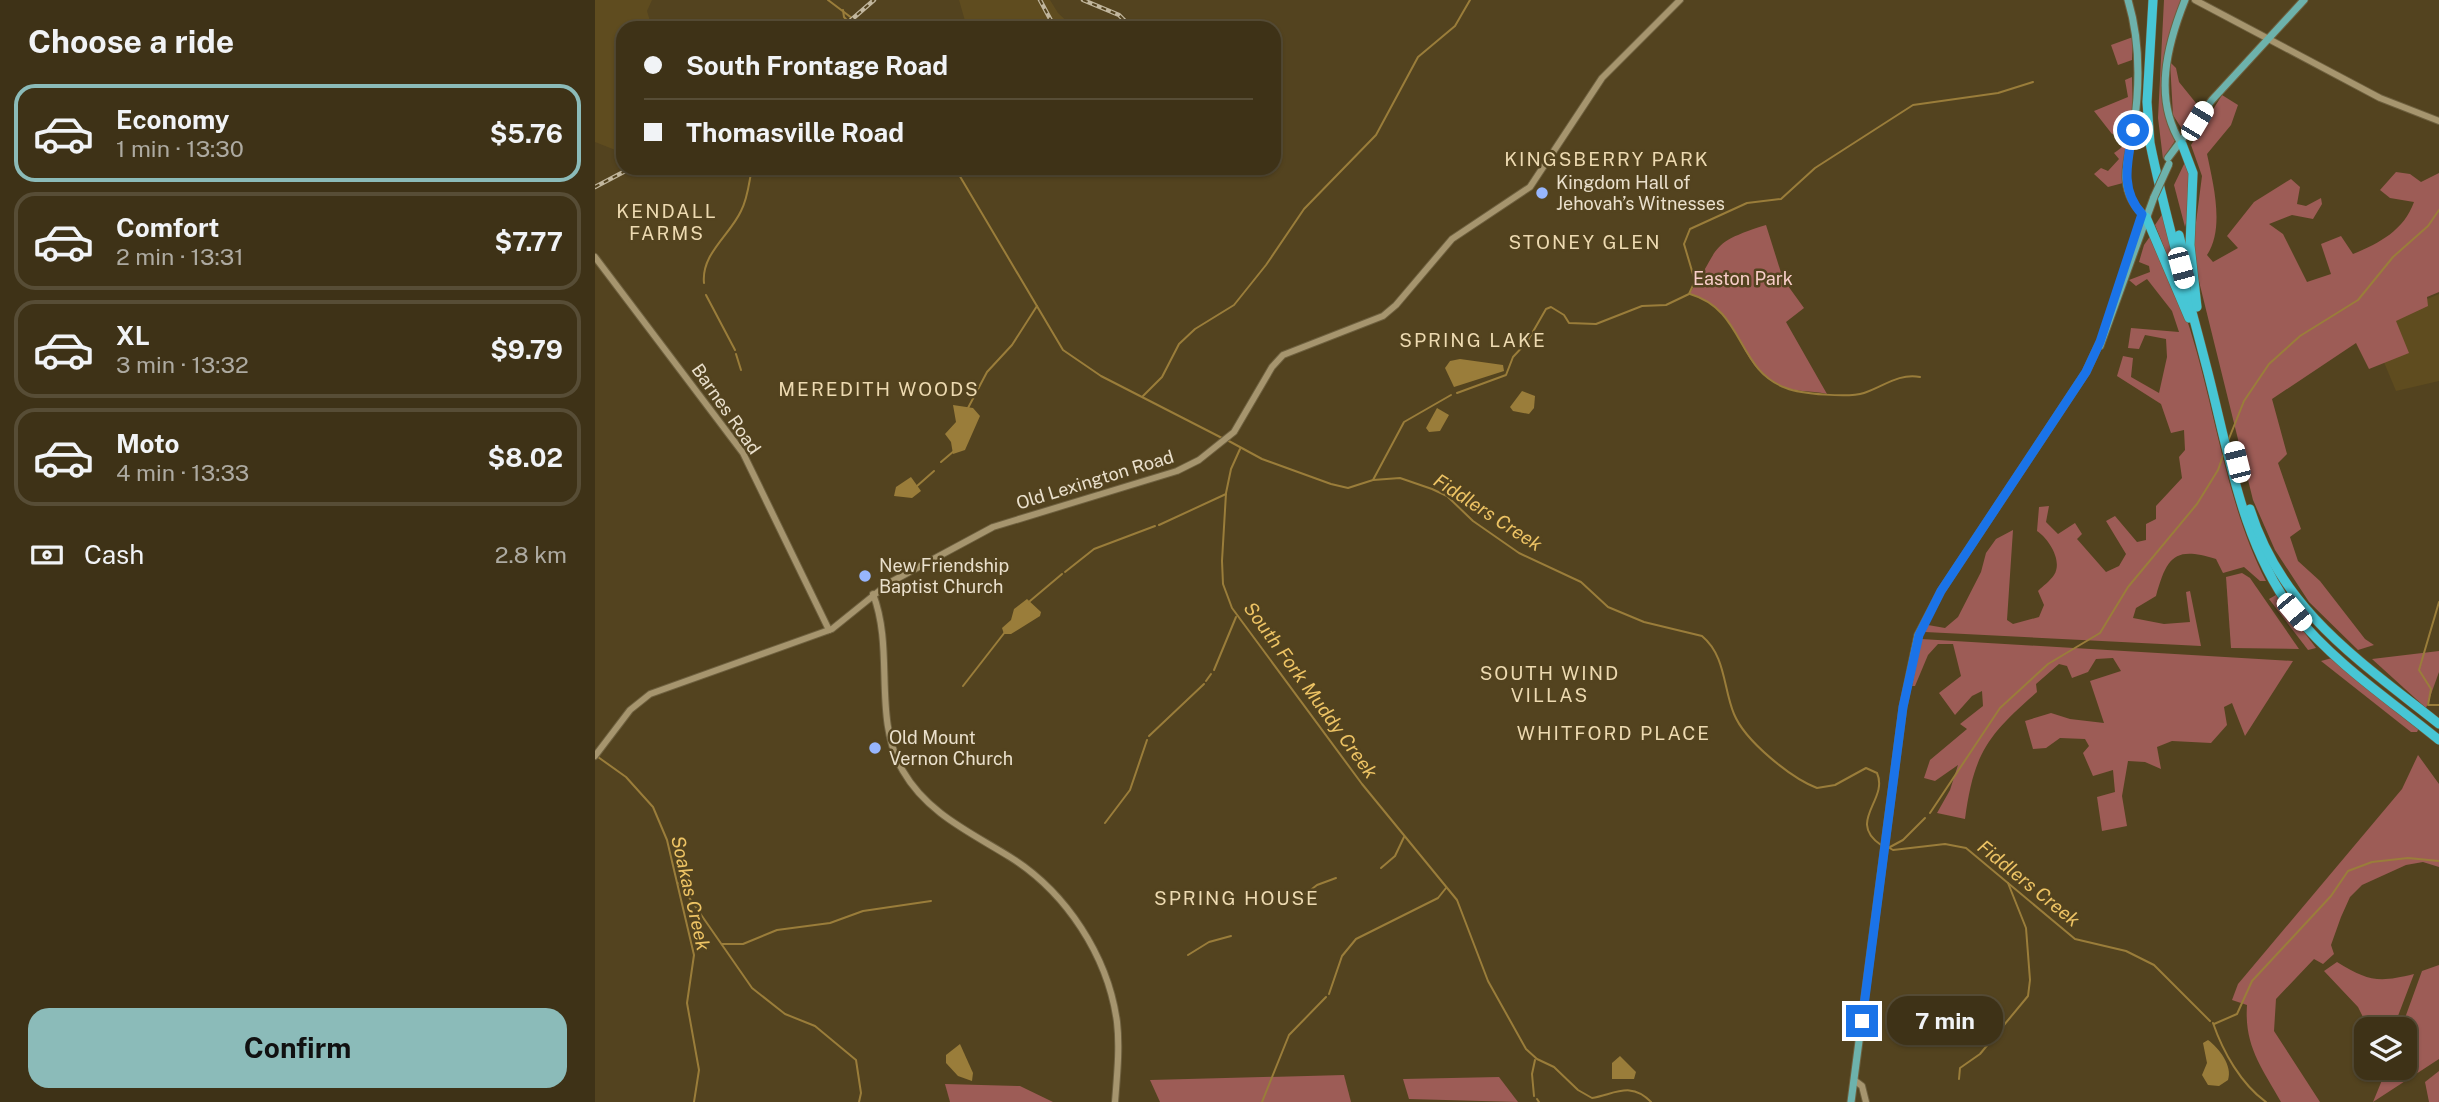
<!DOCTYPE html>
<html lang="en">
<head>
<meta charset="utf-8">
<style>
  :root { --surface:#3e3217; --page:#493e24; --text:#f1f3f6; --muted:#adaaa1; --line:#574d36; --accent:#8bbbb9 }
  body { margin:0; font-family:"Public Sans",sans-serif; background:var(--page); color:var(--text); height:100vh; display:flex; flex-direction:column; font-size:26px; white-space:nowrap }
  * { box-sizing:border-box; margin:0 }
  p { font-size:23px; color:var(--muted) }
  .icon { flex:none; width:38px; height:38px; fill:none; stroke:currentColor; stroke-width:2; stroke-linecap:round; stroke-linejoin:round }
  .map { position:relative; flex:1; overflow:hidden }
  .panel { display:flex; flex-direction:column; background:var(--surface); width:595px }
  .panel>* { flex:none }
  .banner { position:absolute; left:21px; top:21px; width:665px; height:154px; border-radius:21px; box-shadow:0 2px 5px #0004,0 0 0 2px var(--line); display:grid; align-content:center; height:154px; padding:0 28px; background:var(--surface) }
  .tools { position:absolute; left:1759px; top:1017px; display:grid; gap:14px }
  .tools a { display:grid; place-items:center; width:63px; height:63px; border-radius:14px; background:var(--surface); box-shadow:0 2px 5px #0004,0 0 0 2px var(--line); font-size:35px }
  .end { position:absolute; width:32px; height:32px; margin:-16px; border:9px solid #1a73e8; background:#fff; box-shadow:0 0 0 4px #fff }
  .from { border-radius:50% }
  .bubble { position:absolute; height:49px; border-radius:21px; background:var(--surface); box-shadow:0 2px 5px #0004,0 0 0 2px var(--line); font-size:23px; font-weight:700; line-height:49px; text-align:center }
  .car { position:absolute; width:21px; height:42px; margin:-21px -10px; border-radius:9px; box-shadow:0 0 5px 2px #0007; background:linear-gradient(#fff 24%,#345 0 40%,#fff 0 76%,#345 0 86%,#fff 0) }
  .banner b { display:flex; align-items:center; gap:24px; height:66px; font-size:26px }
  .banner b+b { border-top:2px solid var(--line) }
  .banner i { width:18px; height:18px; background:var(--text) }
  ul { padding:0; list-style:none }
  li { display:flex; align-items:center; gap:21px; height:98px; margin:0 14px 10px; padding:0 14px; border:4px solid var(--line); border-radius:21px }
  li div { flex:1 }
  li b { display:block; font-size:26px }
  li em { font-style:normal; font-weight:700 }
  li.on { border-color:var(--accent) }
  li>.icon { width:63px; height:63px; stroke-width:1.5 }
  h2 { padding:0 28px; font-size:32px; line-height:84px }
  .pay { display:flex; align-items:center; gap:18px; height:77px; padding:0 28px; font-size:26px }
  .pay p { margin-inline-start:auto }
  .cta { display:flex; gap:14px; margin-top:auto; padding:14px 28px }
  .cta a { flex:1; height:80px; border-radius:21px; background:var(--accent); color:#111; font-size:28px; font-weight:700; line-height:80px; text-align:center }
  main { display:flex; flex:1; min-height:0 }
  .map>svg:first-child { display:block }
  .built { fill:#5f4c1f }
  .green { fill:#9d5c56 }
  .water { fill:#9a7d3a }
  .lines { fill:none; stroke-linecap:round; stroke-linejoin:round }
  .stream { stroke:#9a7d3a; stroke-width:2 }
  .secondary-casing { stroke:#6e603f; stroke-width:8 }
  .primary-casing { stroke:#6e603f; stroke-width:9 }
  .highway-casing { stroke:#6e603f; stroke-width:10 }
  .secondary { stroke:#a6956e; stroke-width:6 }
  .primary { stroke:#6db2ac; stroke-width:7 }
  .highway { stroke:#47c6d5; stroke-width:9 }
  .rail-casing { stroke:#c1b69d; stroke-width:4.5 }
  .rail { stroke:#53431f; stroke-width:2; stroke-dasharray:5; stroke-linecap:butt }
  .primary-bridge-casing { stroke:#6e603f; stroke-width:9; stroke-linecap:butt }
  .primary-bridge { stroke:#6db2ac; stroke-width:7 }
  .route { stroke:#1a73e8; stroke-width:9 }
  .poi-dot { fill:#97b6fd; stroke:#53431f; stroke-width:2.5 }
  .labels { text-anchor:middle; stroke-width:5; stroke-linejoin:round; paint-order:stroke }
  .poi-label { font-size:18px; fill:#eae0cc; stroke:#53431f; text-anchor:start }
  .park-label { font-size:18px; fill:#f9cec9; stroke:#53431f }
  .street-label { font-size:18px; fill:#eae0cc; stroke:#53431f }
  .neighbourhood-label { font-size:19px; letter-spacing:2px; fill:#eddab1; stroke:#53431f }
  .water-label { font-size:19px; font-style:italic; fill:#edc364; stroke:#53431f }
</style>
</head>
<body>
<main>
<section class="panel">
<h2>Choose a ride</h2>
<ul>
<li class="on"><svg class="icon" aria-label="car" viewBox="0 0 24 24"><path d="M5 17H2v-5l4-1 3-4h7l3 4 3 1v5h-3M9 17h6M6 11h13"/><circle cx="7" cy="17" r="2"/><circle cx="17" cy="17" r="2"/></svg><div><b>Economy</b><p>1 min · 13:30</p></div><em>$5.76</em></li>
<li><svg class="icon" aria-label="car" viewBox="0 0 24 24"><path d="M5 17H2v-5l4-1 3-4h7l3 4 3 1v5h-3M9 17h6M6 11h13"/><circle cx="7" cy="17" r="2"/><circle cx="17" cy="17" r="2"/></svg><div><b>Comfort</b><p>2 min · 13:31</p></div><em>$7.77</em></li>
<li><svg class="icon" aria-label="car" viewBox="0 0 24 24"><path d="M5 17H2v-5l4-1 3-4h7l3 4 3 1v5h-3M9 17h6M6 11h13"/><circle cx="7" cy="17" r="2"/><circle cx="17" cy="17" r="2"/></svg><div><b>XL</b><p>3 min · 13:32</p></div><em>$9.79</em></li>
<li><svg class="icon" aria-label="car" viewBox="0 0 24 24"><path d="M5 17H2v-5l4-1 3-4h7l3 4 3 1v5h-3M9 17h6M6 11h13"/><circle cx="7" cy="17" r="2"/><circle cx="17" cy="17" r="2"/></svg><div><b>Moto</b><p>4 min · 13:33</p></div><em>$8.02</em></li>
</ul>
<div class="pay"><svg class="icon" aria-label="cash" viewBox="0 0 24 24"><path d="M3 7h18v10H3z"/><circle cx="12" cy="12" r="2"/></svg>Cash<p>2.8 km</p></div>
<div class="cta"><a>Confirm</a></div>
</section>
<div class="map">
<svg width="1844" height="1102" viewBox="0 0 1844 1102">
  <rect width="100%" height="100%" fill="#53431f"/>
  <g class="built">
    <path d="M 0,0 L 57,0 L 52,11 L 57,28 L 28,28 L 28,153 L 0,142 Z"/>
    <path d="M 364,0 L 455,0 L 463,13 L 479,28 L 372,28 Z"/>
    <path d="M 1844,294 L 1844,381 L 1801,391 L 1773,324 Z"/>
  </g>
  <g class="green">
    <path d="M 1569,0 L 1586,0 C 1570,43 1557,97 1581,139 L 1568,159 L 1563,118 Z"/>
    <path d="M 1538,37 L 1537,60 L 1523,65 L 1516,45 Z"/>
    <path d="M 1575,62 L 1581,68 L 1584,82 L 1605,108 L 1587,129 L 1578,115 Z"/>
    <path d="M 1537,77 L 1538,114 L 1528,183 L 1513,187 L 1499,174 L 1506,168 L 1513,171 L 1524,159 L 1519,153 C 1530,146 1532,142 1529,130 L 1517,134 L 1499,111 L 1533,97 L 1530,80 Z"/>
    <path d="M 1627,95 L 1643,105 L 1636,125 L 1612,154 C 1618,183 1630,228 1612,255 L 1618,262 L 1643,248 L 1632,236 L 1659,202 L 1696,179 L 1705,187 L 1702,204 L 1711,206 L 1726,198 L 1727,204 L 1718,219 L 1697,215 L 1674,224 L 1688,234 L 1712,282 L 1736,274 L 1726,244 L 1746,236 L 1758,254 C 1785,243 1809,230 1819,202 L 1795,198 L 1785,190 L 1801,172 L 1815,174 L 1826,182 L 1844,173 L 1844,292 L 1832,297 L 1833,306 L 1801,321 L 1814,353 L 1774,369 L 1761,343 L 1677,399 L 1692,454 L 1683,463 L 1706,529 L 1695,537 L 1703,561 L 1725,581 L 1770,639 L 1779,645 L 1763,650 L 1714,602 L 1680,550 L 1658,500 L 1597,253 L 1607,176 L 1596,145 Z"/>
    <path d="M 1591,160 C 1600,178 1595,208 1590,227 L 1579,185 Z"/>
    <path d="M 1568,213 L 1583,272 L 1579,272 L 1560,225 Z"/>
    <path d="M 1171,225 L 1188,279 L 1209,308 L 1191,322 L 1232,394 C 1215,390 1199,393 1184,385 C 1139,364 1152,312 1094,294 C 1127,248 1110,244 1171,225 Z"/>
    <path d="M 1556,235 C 1569,266 1585,297 1595,329 C 1621,412 1631,503 1671,581 L 1665,581 L 1649,567 L 1628,573 L 1621,559 C 1580,546 1572,556 1561,596 L 1541,608 L 1538,618 L 1569,624 L 1595,622 L 1591,592 L 1595,591 L 1606,646 L 1330,632 L 1333,625 L 1350,628 L 1363,617 L 1386,572 L 1391,553 L 1401,539 L 1418,530 L 1412,620 L 1418,624 L 1444,617 L 1449,605 L 1443,591 C 1448,586 1455,581 1459,575 C 1468,561 1454,539 1442,531 L 1444,507 L 1454,506 L 1451,522 L 1463,534 L 1480,523 L 1487,534 L 1482,539 L 1511,572 L 1524,566 L 1531,554 L 1511,521 L 1520,516 L 1542,542 L 1551,540 L 1551,524 L 1561,519 L 1561,506 L 1587,478 L 1584,457 L 1590,450 L 1589,430 L 1576,433 L 1566,404 L 1522,376 L 1528,356 L 1538,358 L 1536,377 L 1564,393 L 1572,357 L 1571,339 L 1550,335 L 1544,349 L 1533,348 L 1536,328 L 1584,332 L 1577,311 L 1552,279 L 1541,286 L 1534,280 L 1555,272 L 1554,266 L 1544,262 L 1549,245 Z"/>
    <path d="M 1647,573 L 1655,578 L 1704,649 L 1636,648 L 1631,577 Z"/>
    <path d="M 1681,595 L 1721,648 L 1713,650 L 1674,599 Z"/>
    <path d="M 1326,639 L 1698,661 L 1650,736 L 1637,703 L 1629,707 L 1632,725 L 1616,743 L 1577,741 L 1562,747 L 1566,769 L 1550,762 L 1533,761 L 1527,796 L 1532,826 L 1507,831 L 1502,797 L 1520,792 L 1518,770 L 1498,776 L 1488,753 L 1494,746 L 1490,739 L 1465,738 L 1451,748 L 1438,749 L 1430,721 L 1456,713 L 1475,719 L 1509,723 L 1495,681 L 1526,671 L 1518,658 L 1501,659 L 1493,672 L 1477,678 L 1472,666 L 1464,664 L 1441,684 L 1442,692 C 1393,735 1379,752 1370,819 L 1342,813 L 1355,790 L 1363,765 L 1340,781 L 1329,778 L 1335,760 L 1372,729 L 1365,724 L 1388,706 L 1387,691 L 1377,696 L 1360,715 L 1344,693 L 1366,676 L 1358,644 L 1343,644 L 1333,655 L 1320,686 L 1317,686 Z"/>
    <path d="M 1844,651 L 1844,672 L 1831,708 L 1777,659 Z"/>
    <path d="M 1737,658 L 1824,728 L 1822,732 L 1816,732 L 1726,661 Z"/>
    <path d="M 1823,755 L 1844,784 L 1844,867 L 1828,862 L 1811,865 L 1767,885 L 1755,897 L 1746,917 L 1736,945 L 1739,954 L 1728,964 L 1719,959 L 1681,999 L 1679,1031 L 1725,1102 L 1686,1102 C 1667,1068 1649,1046 1652,1005 L 1637,1000 L 1643,984 L 1807,789 Z"/>
    <path d="M 1742,962 C 1773,981 1783,983 1819,974 L 1798,1029 L 1774,1029 L 1763,1007 L 1729,971 Z"/>
    <path d="M 1844,965 L 1844,1059 L 1778,1102 L 1792,1068 L 1810,1068 L 1810,1029 L 1806,1029 L 1827,971 Z"/>
    <path d="M 1844,1071 L 1844,1102 L 1834,1102 L 1830,1082 Z"/>
    <path d="M 749,1075 L 756,1102 L 565,1102 L 555,1080 Z"/>
    <path d="M 904,1077 L 923,1102 L 814,1099 L 808,1079 Z"/>
    <path d="M 350,1084 L 425,1086 L 458,1102 L 355,1102 Z"/>
  </g>
  <g class="water">
    <path d="M 865,359 L 908,365 L 909,371 L 859,387 L 850,368 L 855,361 Z"/>
    <path d="M 927,391 L 940,396 L 939,408 L 934,414 L 918,411 L 915,407 Z"/>
    <path d="M 358,405 L 378,408 L 385,416 L 370,450 L 358,454 L 356,442 L 350,434 L 361,422 Z"/>
    <path d="M 842,408 L 854,415 L 845,431 L 834,432 L 831,428 Z"/>
    <path d="M 316,477 L 326,491 L 317,498 L 299,496 L 301,487 Z"/>
    <path d="M 432,599 L 446,612 L 445,616 L 416,634 L 409,634 L 407,628 L 416,620 L 419,609 Z"/>
    <path d="M 1613,1040 C 1624,1048 1638,1066 1633,1080 L 1624,1086 L 1613,1085 L 1607,1075 L 1612,1063 L 1608,1043 Z"/>
    <path d="M 365,1044 L 378,1073 L 377,1081 L 363,1076 L 351,1063 L 351,1055 Z"/>
    <path d="M 1025,1056 L 1041,1072 L 1039,1079 L 1017,1079 L 1017,1063 Z"/>
  </g>
  <g class="lines">
    <g class="stream">
      <path d="M 233,0 L 270,28"/>
      <path d="M 248,10 L 249,17 L 259,28"/>
      <path d="M 360,168 L 468,350 L 506,376 L 627,438"/>
      <path d="M 109,283 C 106,254 135,235 146,211 C 153,198 154,182 157,168"/>
      <path d="M 1095,294 C 1150,310 1141,370 1191,388 C 1206,394 1254,398 1269,393 C 1288,387 1303,373 1325,377"/>
      <path d="M 111,295 L 140,350"/>
      <path d="M 141,354 L 146,370"/>
      <path d="M 862,393 L 911,375 L 918,357 L 932,342 L 951,309 L 956,307 L 969,315 L 974,323 L 1001,324 L 1047,306 L 1071,305 L 1094,294 L 1100,281 L 1089,244 L 1095,229 L 1152,203 L 1186,199 L 1220,168 L 1318,105 L 1403,93 L 1438,82"/>
      <path d="M 548,396 L 567,377 L 584,344 L 600,329 L 639,305 L 671,265 L 709,209 L 781,135 L 823,57 L 860,26 L 875,0"/>
      <path d="M 373,408 L 392,372 L 417,345 L 442,306"/>
      <path d="M 632,440 L 667,459 L 736,484 L 753,488 L 778,480 L 805,478 L 837,489 L 852,496 L 878,521 L 924,553 L 986,582 L 1013,607 L 1049,622 L 1107,636 C 1131,656 1128,688 1139,714 C 1150,741 1196,778 1222,788 L 1240,785 L 1271,768 L 1282,773 C 1294,800 1251,821 1286,845"/>
      <path d="M 1633,441 L 1649,401 L 1674,364 L 1705,336 L 1763,300 L 1798,257 L 1833,226 L 1844,210"/>
      <path d="M 645,449 L 636,469 L 631,493 L 627,561 L 628,584 L 637,608 L 767,784 L 862,900 L 893,981 L 931,1049 L 942,1059 L 959,1067 L 983,1090 L 997,1098 C 1020,1094 1036,1081 1056,1102"/>
      <path d="M 346,462 L 359,451"/>
      <path d="M 778,480 L 809,422 L 856,395"/>
      <path d="M 322,486 L 339,471"/>
      <path d="M 564,525 L 631,494"/>
      <path d="M 470,572 L 499,549 L 560,526"/>
      <path d="M 435,601 L 467,574"/>
      <path d="M 1844,602 L 1824,670 L 1836,689 L 1833,705 L 1844,705"/>
      <path d="M 619,670 L 641,617"/>
      <path d="M 611,681 L 616,674"/>
      <path d="M 368,686 L 410,632"/>
      <path d="M 554,736 L 609,684"/>
      <path d="M 3,757 L 31,777 L 58,807 L 72,840 L 99,955 L 92,1003 L 104,1070 L 99,1102"/>
      <path d="M 1335,813 L 1405,708 L 1453,664 L 1505,633 L 1533,587 L 1602,504 L 1623,470 L 1629,453"/>
      <path d="M 510,823 L 535,790 L 552,740"/>
      <path d="M 1293,847 L 1298,850 L 1350,844 L 1371,848 L 1480,939 L 1531,951 L 1559,965 L 1615,1021"/>
      <path d="M 1295,847 L 1308,840 L 1330,818"/>
      <path d="M 786,868 L 800,856 L 809,837"/>
      <path d="M 84,883 L 157,988 L 190,1014 L 220,1026 L 261,1060 L 266,1093 L 264,1102"/>
      <path d="M 699,903 L 722,885 L 741,878"/>
      <path d="M 127,944 L 148,944 L 182,930 L 235,923 L 268,911 L 336,901"/>
      <path d="M 593,955 L 614,942 L 636,936"/>
      <path d="M 734,994 L 747,956 L 761,939 L 843,898 L 851,888"/>
      <path d="M 1618,1023 C 1628,1052 1646,1084 1671,1102"/>
      <path d="M 1619,1024 L 1642,1014 L 1657,981 L 1736,896 L 1753,871 L 1777,862 L 1813,858 L 1844,861"/>
      <path d="M 1364,1079 L 1365,1068 L 1385,1054 L 1433,996 L 1435,980 L 1431,928 L 1413,883"/>
      <path d="M 939,1096 L 937,1074 L 940,1060"/>
      <path d="M 942,1099 L 944,1102"/>
      <path d="M 667,1102 L 694,1035 L 731,997"/>
    </g>
    <defs>
      <g id="secondary">
        <path d="M 1600,0 L 1785,98 L 1844,121"/>
        <path d="M 0,257 L 148,453 L 234,630"/>
        <path d="M 278,594 C 300,651 277,718 308,771 C 332,813 375,832 415,857 C 471,892 513,956 522,1022 C 525,1048 522,1076 520,1102"/>
        <path d="M 0,756 L 35,710 L 55,694 L 237,629 L 294,583 L 398,527 L 582,471 L 604,460 L 639,432 L 677,367 L 688,355 L 788,316 L 801,305 L 857,239 L 935,187 L 1007,78 L 1085,0"/>
        <path d="M 1259,1080 L 1267,1086 L 1271,1102"/>
      </g>
      <g id="primary">
        <path d="M 1533,0 C 1545,40 1545,83 1539,125 C 1537,143 1530,161 1531,179 C 1532,194 1539,207 1551,217"/>
        <path d="M 1586,143 C 1558,99 1572,45 1590,0"/>
        <path d="M 1573,158 L 1617,100 L 1709,0"/>
        <path d="M 1505,346 L 1559,197"/>
        <path d="M 1256,1102 L 1308,707 L 1323,635 L 1346,591 L 1491,372 L 1505,342"/>
      </g>
      <g id="highway">
        <path d="M 1558,0 L 1552,102 L 1555,143 C 1570,217 1592,291 1611,365 C 1633,448 1646,544 1700,614 C 1739,663 1795,700 1844,740"/>
        <path d="M 1587,144 L 1598,173 L 1595,245 L 1602,307"/>
        <path d="M 1551,217 L 1594,318"/>
        <path d="M 1584,235 L 1594,275"/>
        <path d="M 1655,509 C 1687,611 1765,661 1844,724"/>
      </g>
    </defs>
    <use href="#secondary" class="secondary-casing"/>
    <use href="#primary" class="primary-casing"/>
    <use href="#highway" class="highway-casing"/>
    <use href="#secondary" class="secondary"/>
    <use href="#primary" class="primary"/>
    <use href="#highway" class="highway"/>
    <defs>
      <g id="rail">
        <path d="M 445,0 L 460,28"/>
        <path d="M 488,0 L 524,15 L 537,28"/>
        <path d="M 247,28 L 279,0"/>
        <path d="M 0,187 L 36,168"/>
      </g>
    </defs>
    <use href="#rail" class="rail-casing"/>
    <use href="#rail" class="rail"/>
    <defs>
      <path id="primary-bridge" d="M 1559,197 L 1574,164"/>
    </defs>
    <use href="#primary-bridge" class="primary-bridge-casing"/>
    <use href="#primary-bridge" class="primary-bridge"/>
  </g>
  <g class="lines">
    <path class="route" d="M 1267,1021 L 1308,707 L 1324,635 L 1346,591 L 1491,372 L 1505,342 L 1547,214 C 1524,189 1533,160 1538,130"/>
  </g>
  <g class="poi-dot">
    <circle cx="947" cy="193" r="7"/>
    <circle cx="270" cy="576" r="7"/>
    <circle cx="280" cy="748" r="7"/>
  </g>
  <g class="labels">
    <g class="poi-label">
      <text x="961" y="189">Kingdom Hall of<tspan x="961" dy="21">Jehovah’s Witnesses</tspan></text>
      <text x="284" y="572">New Friendship<tspan x="284" dy="21">Baptist Church</tspan></text>
      <text x="294" y="744">Old Mount<tspan x="294" dy="21">Vernon Church</tspan></text>
    </g>
    <g class="park-label">
      <text x="1148" y="285">Easton Park</text>
    </g>
    <g class="street-label">
      <text transform="translate(131 409) rotate(55)" y="6">Barnes Road</text>
      <text transform="translate(500 480) rotate(-17)" y="6">Old Lexington Road</text>
    </g>
    <g class="neighbourhood-label">
      <text x="1012" y="166">KINGSBERRY PARK</text>
      <text x="72" y="218">KENDALL<tspan x="72" dy="22">FARMS</tspan></text>
      <text x="990" y="249">STONEY GLEN</text>
      <text x="878" y="347">SPRING LAKE</text>
      <text x="284" y="396">MEREDITH WOODS</text>
      <text x="955" y="680">SOUTH WIND<tspan x="955" dy="22">VILLAS</tspan></text>
      <text x="1019" y="740">WHITFORD PLACE</text>
      <text x="642" y="905">SPRING HOUSE</text>
    </g>
    <g class="water-label">
      <text transform="translate(893 512) rotate(33)" y="7">Fiddlers Creek</text>
      <text transform="translate(716 690) rotate(54)" y="7">South Fork Muddy Creek</text>
      <text transform="translate(1434 883) rotate(39)" y="7">Fiddlers Creek</text>
      <text transform="translate(96 893) rotate(77)" y="7">Soakas Creek</text>
    </g>
  </g>
</svg>
<div class="tools">
<a><svg class="icon" aria-label="layers" viewBox="0 0 24 24"><path d="M12 4l9 5-9 5-9-5zM3 14l9 5 9-5"/></svg></a>
</div>
<i class="end from" style="left:1538px;top:130px"></i>
<i class="end" style="left:1267px;top:1021px"></i>
<div class="bubble" style="left:1292px;top:996px;width:116px">7 min</div>
<i class="car" style="left:1602px;top:121px;rotate:31deg"></i>
<i class="car" style="left:1586px;top:268px;rotate:165deg"></i>
<i class="car" style="left:1642px;top:462px;rotate:346deg"></i>
<i class="car" style="left:1699px;top:612px;rotate:140deg"></i>
<div class="banner">
<b><i class="from"></i>South Frontage Road</b>
<b><i></i>Thomasville Road</b>
</div>
</div>
</main>
</body>
</html>
